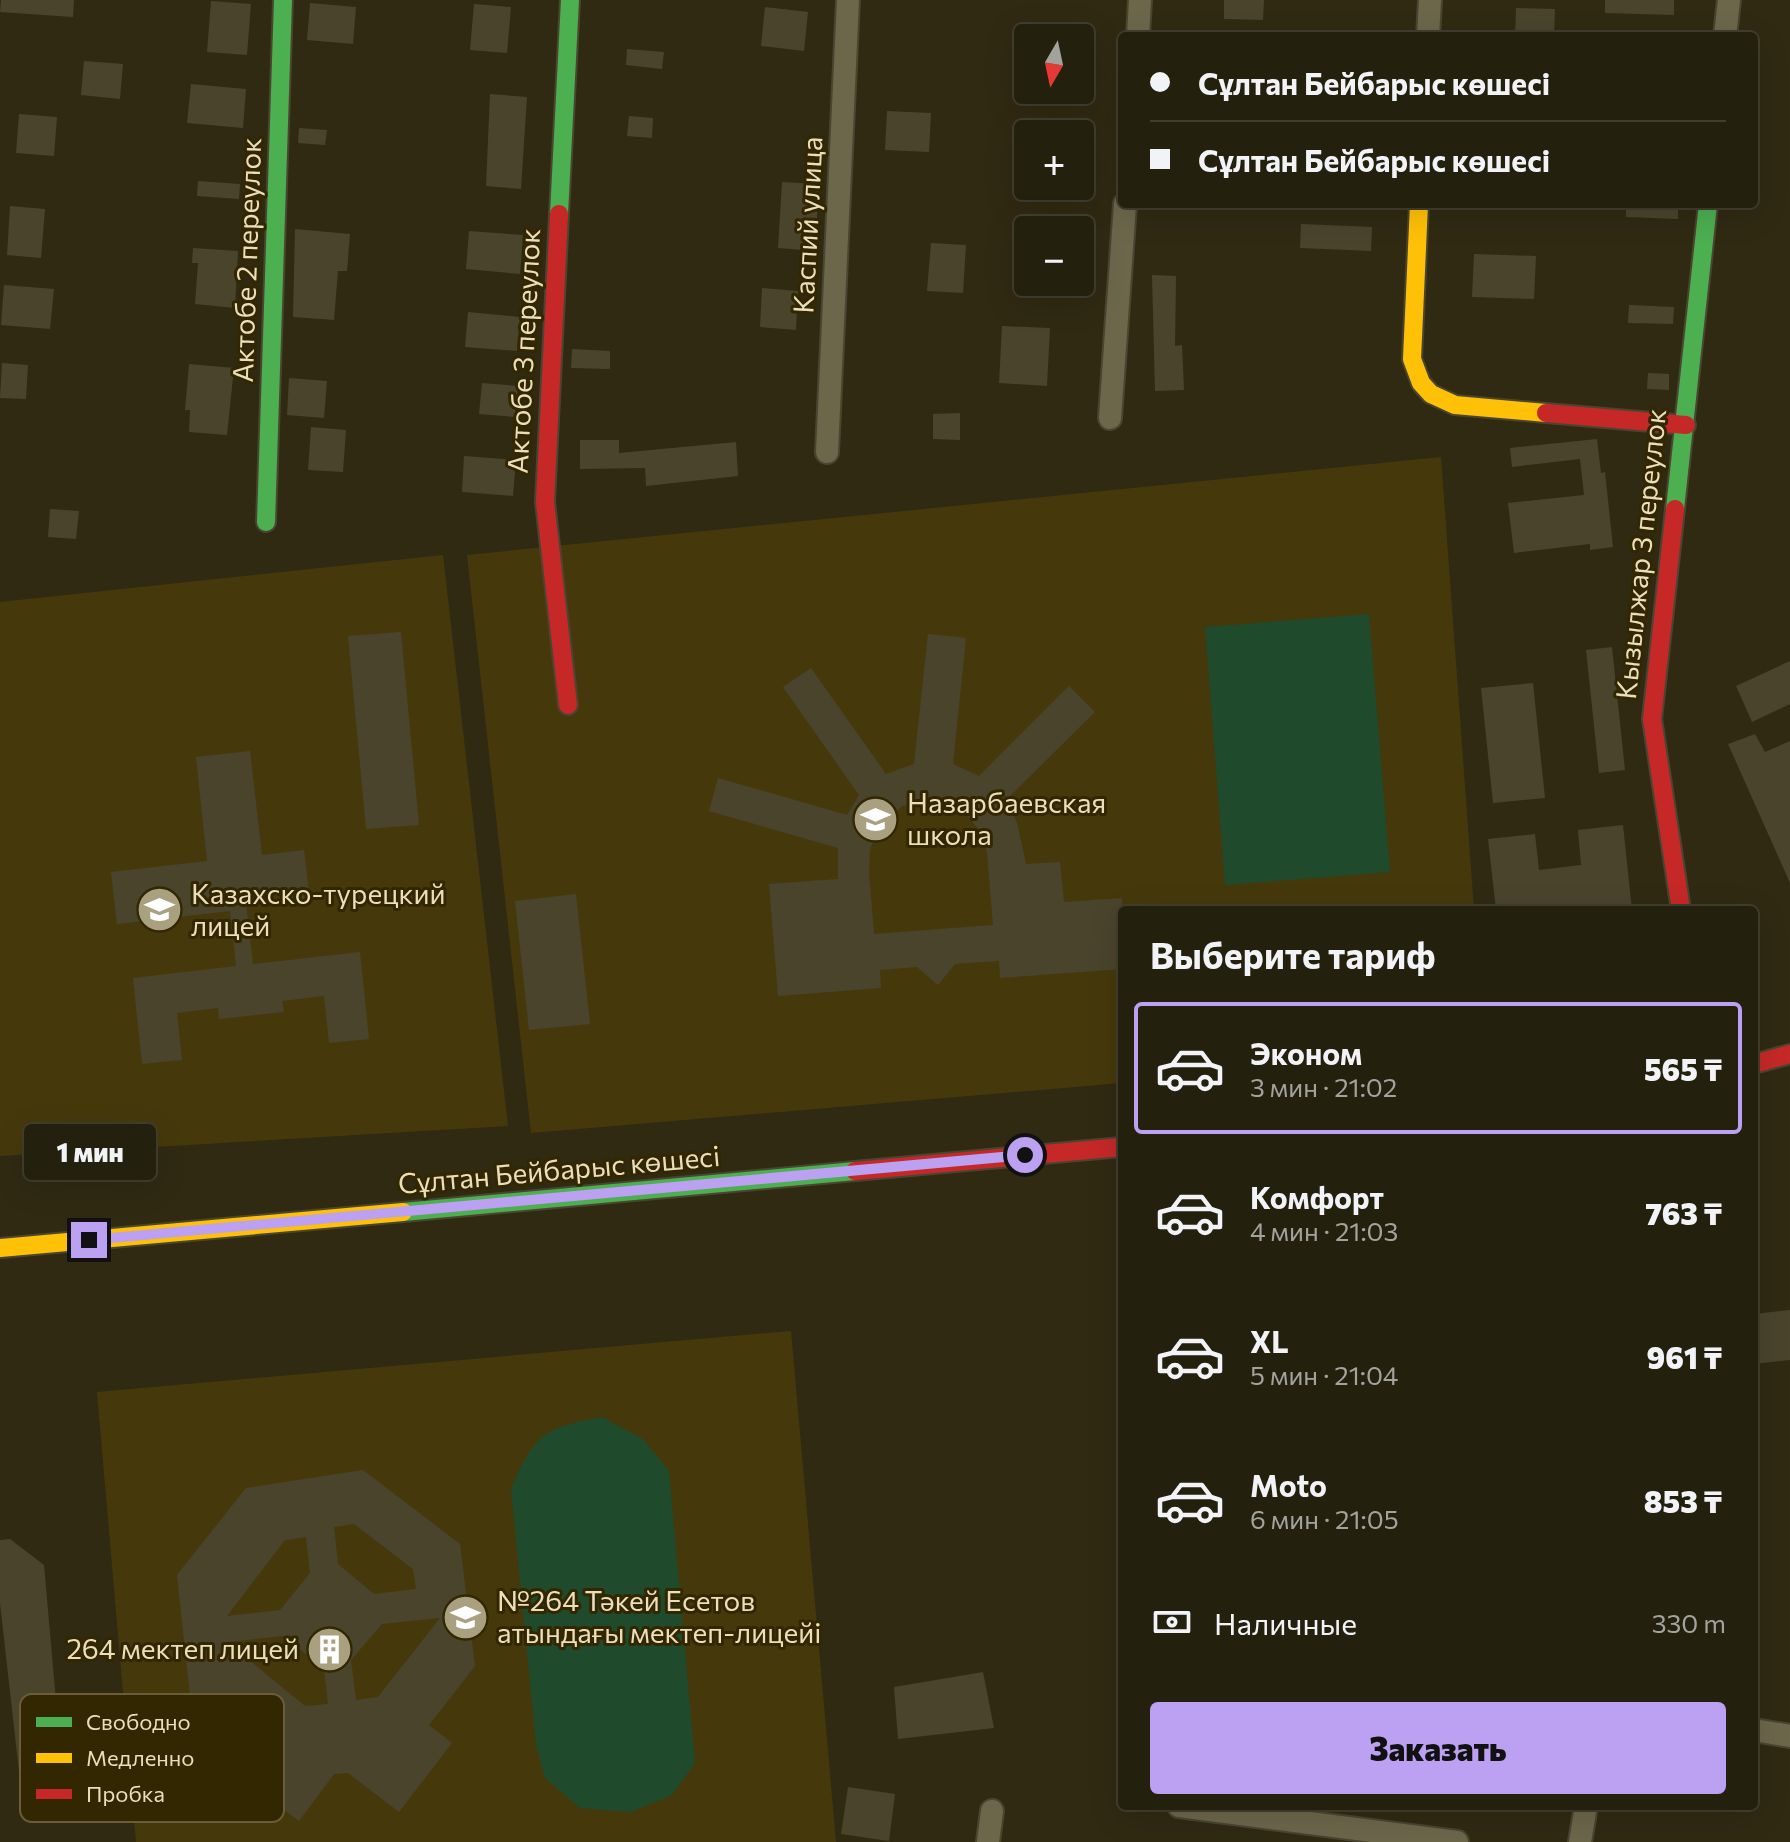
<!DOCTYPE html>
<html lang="ru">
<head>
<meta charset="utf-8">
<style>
  :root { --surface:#24200e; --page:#2c2817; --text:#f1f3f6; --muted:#a3a39e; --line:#413e2e; --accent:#bca0f2 }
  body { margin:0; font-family:Commissioner,sans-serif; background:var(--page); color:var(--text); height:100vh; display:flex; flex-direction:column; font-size:30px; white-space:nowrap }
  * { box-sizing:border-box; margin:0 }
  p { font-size:26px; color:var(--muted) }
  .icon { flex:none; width:44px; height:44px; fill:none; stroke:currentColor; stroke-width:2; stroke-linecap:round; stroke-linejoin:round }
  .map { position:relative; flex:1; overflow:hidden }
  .details { position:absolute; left:1118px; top:906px; width:640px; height:904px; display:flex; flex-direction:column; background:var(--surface); border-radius:8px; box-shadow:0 8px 32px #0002,0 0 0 2px var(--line) }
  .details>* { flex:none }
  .top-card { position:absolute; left:1118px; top:32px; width:640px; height:176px; border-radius:8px; box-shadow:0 8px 32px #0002,0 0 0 2px var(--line); display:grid; align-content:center; height:176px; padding:0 32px; background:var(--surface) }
  .needle { width:52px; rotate:189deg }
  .buttons { position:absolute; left:1014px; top:24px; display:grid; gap:16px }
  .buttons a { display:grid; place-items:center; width:80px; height:80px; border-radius:8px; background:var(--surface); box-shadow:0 8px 32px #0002,0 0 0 2px var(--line); font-size:40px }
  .end { position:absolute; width:36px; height:36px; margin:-18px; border:10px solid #bca0f2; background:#111; box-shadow:0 0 0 4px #111 }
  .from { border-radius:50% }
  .bubble { position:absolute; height:56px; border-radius:8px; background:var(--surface); box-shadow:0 8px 32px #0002,0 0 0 2px var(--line); font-size:26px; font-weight:800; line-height:56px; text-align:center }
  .top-card b { display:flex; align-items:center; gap:28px; height:76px; font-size:30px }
  .top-card b+b { border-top:2px solid var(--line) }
  .top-card i { width:20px; height:20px; background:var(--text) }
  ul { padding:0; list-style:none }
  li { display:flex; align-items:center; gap:24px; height:132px; margin:0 16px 12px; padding:0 16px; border:4px solid transparent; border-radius:8px }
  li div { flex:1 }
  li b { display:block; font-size:30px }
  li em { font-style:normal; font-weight:800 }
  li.on { border-color:var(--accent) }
  li>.icon { width:72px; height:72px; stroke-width:1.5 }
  h2 { padding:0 32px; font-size:36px; line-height:96px }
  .pay { display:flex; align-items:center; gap:20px; height:88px; padding:0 32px; font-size:30px }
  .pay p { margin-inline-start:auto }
  .action { display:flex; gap:16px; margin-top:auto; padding:16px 32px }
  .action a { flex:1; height:92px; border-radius:8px; background:var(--accent); color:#111; font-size:32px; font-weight:800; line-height:92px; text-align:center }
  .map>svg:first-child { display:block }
  .built { fill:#45390c }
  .green { fill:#1f4a2c }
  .building { fill:#4a442d; fill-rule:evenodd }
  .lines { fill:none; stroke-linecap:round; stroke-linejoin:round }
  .street-casing { stroke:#4a4531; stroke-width:26 }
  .fast-casing { stroke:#4a4531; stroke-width:22 }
  .slow-casing { stroke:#4a4531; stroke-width:22 }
  .jam-casing { stroke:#4a4531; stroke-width:22 }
  .street { stroke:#6c664b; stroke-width:22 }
  .fast { stroke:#4caf50; stroke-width:18 }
  .slow { stroke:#ffc107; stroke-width:18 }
  .jam { stroke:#c62828; stroke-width:18 }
  .route { stroke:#bca0f2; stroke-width:10 }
  .labels { text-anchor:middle; stroke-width:6; stroke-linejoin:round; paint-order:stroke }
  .street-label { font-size:28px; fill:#eadfba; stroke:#322700 }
  .poi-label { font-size:28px; fill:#eadfba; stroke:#322700; text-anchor:start }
  .key { fill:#322700; stroke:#695e38; stroke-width:2 }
  .key-label { font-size:22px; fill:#eadfba }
</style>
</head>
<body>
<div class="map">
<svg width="1790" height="1842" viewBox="0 0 1790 1842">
  <rect width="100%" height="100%" fill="#302a13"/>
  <g class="built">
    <path d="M 1441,457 L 1474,910 L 1122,910 L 1122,1083 L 531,1133 L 467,555 Z"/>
    <path d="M 443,555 L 508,1126 L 0,1156 L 0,602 Z"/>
    <path d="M 791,1331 L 836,1842 L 136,1842 L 97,1392 Z"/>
  </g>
  <g class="green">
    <path d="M 1369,614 L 1390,872 L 1225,885 L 1205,627 Z"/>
    <path d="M 602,1417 L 643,1439 L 669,1471 L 695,1763 L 672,1795 L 631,1812 L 580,1808 L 545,1778 L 536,1744 L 511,1489 C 533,1435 545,1427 602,1417 Z"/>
  </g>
  <g class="building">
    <path d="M 1,0 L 74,0 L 73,17 L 0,12 Z"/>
    <path d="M 1224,0 L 1264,0 L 1263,20 L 1224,19 Z"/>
    <path d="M 1605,0 L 1674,0 L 1674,15 L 1605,13 Z"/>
    <path d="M 211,1 L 251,4 L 247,55 L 207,52 Z"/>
    <path d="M 310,3 L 356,7 L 353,44 L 307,40 Z"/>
    <path d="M 474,4 L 511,7 L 507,53 L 470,50 Z"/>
    <path d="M 765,7 L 808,12 L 804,51 L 761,46 Z"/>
    <path d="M 1516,8 L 1555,9 L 1554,36 L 1515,36 Z"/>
    <path d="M 627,49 L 664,52 L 662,69 L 626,65 Z"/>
    <path d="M 84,61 L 123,64 L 120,99 L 81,95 Z"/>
    <path d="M 191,84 L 246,89 L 243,128 L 187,123 Z"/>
    <path d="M 490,94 L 527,97 L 521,189 L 486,186 Z"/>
    <path d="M 887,111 L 931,113 L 929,152 L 885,150 Z"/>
    <path d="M 19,114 L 57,117 L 54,156 L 16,153 Z"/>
    <path d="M 629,116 L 653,118 L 652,138 L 627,136 Z"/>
    <path d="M 299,128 L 327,130 L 325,145 L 298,143 Z"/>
    <path d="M 198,181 L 240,184 L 239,199 L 197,196 Z"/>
    <path d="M 782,182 L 818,184 L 816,251 L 778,248 Z"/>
    <path d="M 1626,204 L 1678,204 L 1678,219 L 1626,217 Z"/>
    <path d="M 10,206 L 45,209 L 41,258 L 7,255 Z"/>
    <path d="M 1301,224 L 1372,227 L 1371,251 L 1300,248 Z"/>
    <path d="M 295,229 L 350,234 L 347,271 L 338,271 L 334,320 L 293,317 Z"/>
    <path d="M 469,231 L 523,235 L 520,274 L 466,269 Z"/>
    <path d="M 931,243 L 966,245 L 963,293 L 927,291 Z"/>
    <path d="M 193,248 L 238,251 L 235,308 L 195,304 L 198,263 L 192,263 Z"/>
    <path d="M 1474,254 L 1536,256 L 1534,299 L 1472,297 Z"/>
    <path d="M 1152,275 L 1176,276 L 1175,346 L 1182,345 L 1184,390 L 1155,391 Z"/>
    <path d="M 4,285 L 54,289 L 50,329 L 1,325 Z"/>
    <path d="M 762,288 L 798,291 L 796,330 L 760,327 Z"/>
    <path d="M 1629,305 L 1674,307 L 1673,324 L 1628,323 Z"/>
    <path d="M 468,312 L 520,317 L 517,351 L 465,347 Z"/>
    <path d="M 1002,326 L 1050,328 L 1047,386 L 999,383 Z"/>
    <path d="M 572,349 L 610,351 L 610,369 L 571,368 Z"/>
    <path d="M 2,363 L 28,365 L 26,399 L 0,398 Z"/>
    <path d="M 189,364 L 234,368 L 227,435 L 189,432 L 190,410 L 185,410 Z"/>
    <path d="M 1648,373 L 1669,374 L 1669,390 L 1647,389 Z"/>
    <path d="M 289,378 L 327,381 L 324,418 L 287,415 Z"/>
    <path d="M 482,383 L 518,386 L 515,417 L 479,414 Z"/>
    <path d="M 960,413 L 960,440 L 933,439 L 933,414 Z"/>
    <path d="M 311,427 L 346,430 L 343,472 L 308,470 Z"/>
    <path d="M 1597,439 L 1601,473 L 1605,472 L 1613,547 L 1590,550 L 1590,544 L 1514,553 L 1508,503 L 1584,495 L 1580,459 L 1512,467 L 1510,448 Z"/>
    <path d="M 580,440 L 619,440 L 619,453 L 736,442 L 738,476 L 646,486 L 645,468 L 580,469 Z"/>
    <path d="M 464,456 L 516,460 L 513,496 L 462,492 Z"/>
    <path d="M 50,509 L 79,511 L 76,539 L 48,537 Z"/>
    <path d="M 401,632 L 419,825 L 366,829 L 348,636 Z"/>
    <path d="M 928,634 L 966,638 L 953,764 L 979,776 L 1069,686 L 1095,712 L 1006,800 L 1017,823 L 1026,864 L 1060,862 L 1064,902 L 1122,898 L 1122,969 L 1000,978 L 999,961 L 955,964 L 938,985 L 917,967 L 880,970 L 881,988 L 778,996 L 769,884 L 838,879 L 838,848 L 709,811 L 718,778 L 847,815 L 859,795 L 783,687 L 811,668 L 886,774 L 914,764 ZM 935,800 L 966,814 L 980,831 L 987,853 L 993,925 L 874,934 L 869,873 L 870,850 L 878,829 L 902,806 Z"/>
    <path d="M 1612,647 L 1625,770 L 1599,773 L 1586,650 Z"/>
    <path d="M 1790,661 L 1790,704 L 1752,722 L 1736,686 Z"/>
    <path d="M 1533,683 L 1545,798 L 1493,803 L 1481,688 Z"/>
    <path d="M 1755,734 L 1765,752 L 1790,741 L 1790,883 L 1728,744 Z"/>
    <path d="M 250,751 L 262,855 L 304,850 L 310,902 L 281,906 L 280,890 L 245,894 L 253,964 L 360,952 L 369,1039 L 329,1043 L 324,996 L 282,1001 L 284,1012 L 219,1019 L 218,1008 L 177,1013 L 182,1060 L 142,1064 L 133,978 L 236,966 L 230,911 L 117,924 L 111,872 L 207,861 L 196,757 Z"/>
    <path d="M 1623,825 L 1632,910 L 1496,910 L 1488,839 L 1535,834 L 1539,870 L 1581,865 L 1578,830 Z"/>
    <path d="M 576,894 L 590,1024 L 529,1030 L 515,901 Z"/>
    <path d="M 1790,1310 L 1790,1360 L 1754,1364 L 1754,1314 Z"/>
    <path d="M 363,1470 L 460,1544 L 475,1666 L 429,1725 L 452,1743 L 399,1812 L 348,1773 L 334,1774 L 299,1821 L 230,1769 L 250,1742 L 190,1696 L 177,1575 L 246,1488 ZM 354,1524 L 413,1569 L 416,1589 L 374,1594 L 338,1564 L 334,1527 ZM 306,1537 L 310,1573 L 280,1610 L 227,1616 L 285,1540 ZM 440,1618 L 378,1697 L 356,1700 L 351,1660 L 382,1624 ZM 283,1636 L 315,1661 L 323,1661 L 328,1704 L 305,1706 L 227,1642 Z"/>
    <path d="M 10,1539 L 44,1565 L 65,1803 L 23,1807 L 0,1603 L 0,1540 Z"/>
    <path d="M 983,1672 L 994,1728 L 898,1739 L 894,1687 Z"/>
    <path d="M 848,1787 L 895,1794 L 889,1841 L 841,1834 Z"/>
  </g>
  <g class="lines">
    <defs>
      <g id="street">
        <path d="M 1138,36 L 1140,0"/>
        <path d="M 1428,36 L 1430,0"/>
        <path d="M 1725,36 L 1729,0"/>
        <path d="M 1110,418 L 1125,204"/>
        <path d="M 827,452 L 848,0"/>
        <path d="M 1754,1730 L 1790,1736"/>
        <path d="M 1179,1806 L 1457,1842"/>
        <path d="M 988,1842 L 992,1811"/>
        <path d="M 1580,1842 L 1586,1806"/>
      </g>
      <g id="fast">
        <path d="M 559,214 L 570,0"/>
        <path d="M 1675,509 L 1708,204"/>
        <path d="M 266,522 L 283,0"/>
        <path d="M 403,1212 L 855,1171"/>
      </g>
      <g id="slow">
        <path d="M 1419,204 L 1412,359 L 1421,383 L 1431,394 L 1455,405 L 1546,413"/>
        <path d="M 0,1248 L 403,1212"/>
      </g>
      <g id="jam">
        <path d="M 559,214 L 545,502 L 568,705"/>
        <path d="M 1546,413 L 1686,425"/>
        <path d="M 1675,509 L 1652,719 L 1681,910"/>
        <path d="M 1754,1064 L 1790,1054"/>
        <path d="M 855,1171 L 1122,1147"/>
      </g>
    </defs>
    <use href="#street" class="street-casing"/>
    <use href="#fast" class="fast-casing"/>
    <use href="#slow" class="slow-casing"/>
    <use href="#jam" class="jam-casing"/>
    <use href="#street" class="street"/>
    <use href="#fast" class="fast"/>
    <use href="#slow" class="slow"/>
    <use href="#jam" class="jam"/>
  </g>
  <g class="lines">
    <path class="route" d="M 89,1240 L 1025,1155"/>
  </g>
  <defs>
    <symbol id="school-disc" viewBox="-11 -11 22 22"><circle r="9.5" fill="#a9a080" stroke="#322700"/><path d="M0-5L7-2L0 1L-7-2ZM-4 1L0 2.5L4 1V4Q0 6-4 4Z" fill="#fff"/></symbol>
    <symbol id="building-disc" viewBox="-11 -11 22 22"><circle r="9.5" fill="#a9a080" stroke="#322700"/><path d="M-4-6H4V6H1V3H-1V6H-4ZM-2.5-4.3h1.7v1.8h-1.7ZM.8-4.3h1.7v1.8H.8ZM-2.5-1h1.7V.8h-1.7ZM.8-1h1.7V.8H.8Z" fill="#fff"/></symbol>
  </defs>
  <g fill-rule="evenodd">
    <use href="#school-disc" x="850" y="794" width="51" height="51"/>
    <use href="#school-disc" x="134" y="884" width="51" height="51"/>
    <use href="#school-disc" x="440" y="1592" width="51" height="51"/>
    <use href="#building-disc" x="304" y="1624" width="51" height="51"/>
  </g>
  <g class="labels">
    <g class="street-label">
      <text transform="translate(808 225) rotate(-87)" y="10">Каспий улица</text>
      <text transform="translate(247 260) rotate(-88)" y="10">Актобе 2 переулок</text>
      <text transform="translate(524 351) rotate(-87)" y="10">Актобе 3 переулок</text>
      <text transform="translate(1641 554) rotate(-84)" y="10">Кызылжар 3 переулок</text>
      <text transform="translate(559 1170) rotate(-5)" y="10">Сұлтан Бейбарыс көшесі</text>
    </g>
    <g class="poi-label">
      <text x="907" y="813">Назарбаевская<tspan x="907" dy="32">школа</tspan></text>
      <text x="191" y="904">Казахско-турецкий<tspan x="191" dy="32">лицей</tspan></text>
      <text x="497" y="1611">№264 Тәкей Есетов<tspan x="497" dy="32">атындағы мектеп-лицейі</tspan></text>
      <text x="299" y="1659" text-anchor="end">264 мектеп лицей</text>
    </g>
  </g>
  <rect x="20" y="1694" width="264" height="128" rx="12" class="key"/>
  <rect x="36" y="1717" width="36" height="10" fill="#4caf50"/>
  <rect x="36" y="1753" width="36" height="10" fill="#ffc107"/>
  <rect x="36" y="1789" width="36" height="10" fill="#c62828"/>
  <g class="key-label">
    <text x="86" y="1730">Свободно</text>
    <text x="86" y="1766">Медленно</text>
    <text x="86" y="1802">Пробка</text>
  </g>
</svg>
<div class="buttons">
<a><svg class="needle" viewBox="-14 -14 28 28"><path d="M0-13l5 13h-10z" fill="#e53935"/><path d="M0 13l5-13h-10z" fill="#a3a39e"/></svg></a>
<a>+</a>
<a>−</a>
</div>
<i class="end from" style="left:1025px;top:1155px"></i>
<i class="end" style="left:89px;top:1240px"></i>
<div class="bubble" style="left:24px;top:1124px;width:132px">1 мин</div>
<div class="top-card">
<b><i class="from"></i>Сұлтан Бейбарыс көшесі</b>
<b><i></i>Сұлтан Бейбарыс көшесі</b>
</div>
<section class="details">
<h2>Выберите тариф</h2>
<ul>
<li class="on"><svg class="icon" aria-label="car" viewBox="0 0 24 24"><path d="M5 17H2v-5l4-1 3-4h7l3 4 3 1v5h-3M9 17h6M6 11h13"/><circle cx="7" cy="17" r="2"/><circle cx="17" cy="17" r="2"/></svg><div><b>Эконом</b><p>3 мин · 21:02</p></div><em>565 ₸</em></li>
<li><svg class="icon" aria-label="car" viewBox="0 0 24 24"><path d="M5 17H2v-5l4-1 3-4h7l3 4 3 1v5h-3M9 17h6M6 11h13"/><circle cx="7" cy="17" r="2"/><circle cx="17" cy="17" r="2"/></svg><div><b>Комфорт</b><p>4 мин · 21:03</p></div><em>763 ₸</em></li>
<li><svg class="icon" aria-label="car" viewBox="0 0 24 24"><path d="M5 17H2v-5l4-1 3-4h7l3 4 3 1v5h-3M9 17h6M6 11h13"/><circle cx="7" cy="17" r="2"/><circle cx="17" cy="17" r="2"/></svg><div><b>XL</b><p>5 мин · 21:04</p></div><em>961 ₸</em></li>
<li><svg class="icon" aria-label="car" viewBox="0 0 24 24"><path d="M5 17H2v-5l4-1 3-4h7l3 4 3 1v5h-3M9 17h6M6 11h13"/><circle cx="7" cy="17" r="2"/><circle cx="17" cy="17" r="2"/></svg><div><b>Moto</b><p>6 мин · 21:05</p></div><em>853 ₸</em></li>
</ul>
<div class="pay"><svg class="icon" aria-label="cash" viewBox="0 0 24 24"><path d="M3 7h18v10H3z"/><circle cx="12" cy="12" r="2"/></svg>Наличные<p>330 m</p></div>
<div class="action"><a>Заказать</a></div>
</section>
</div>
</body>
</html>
